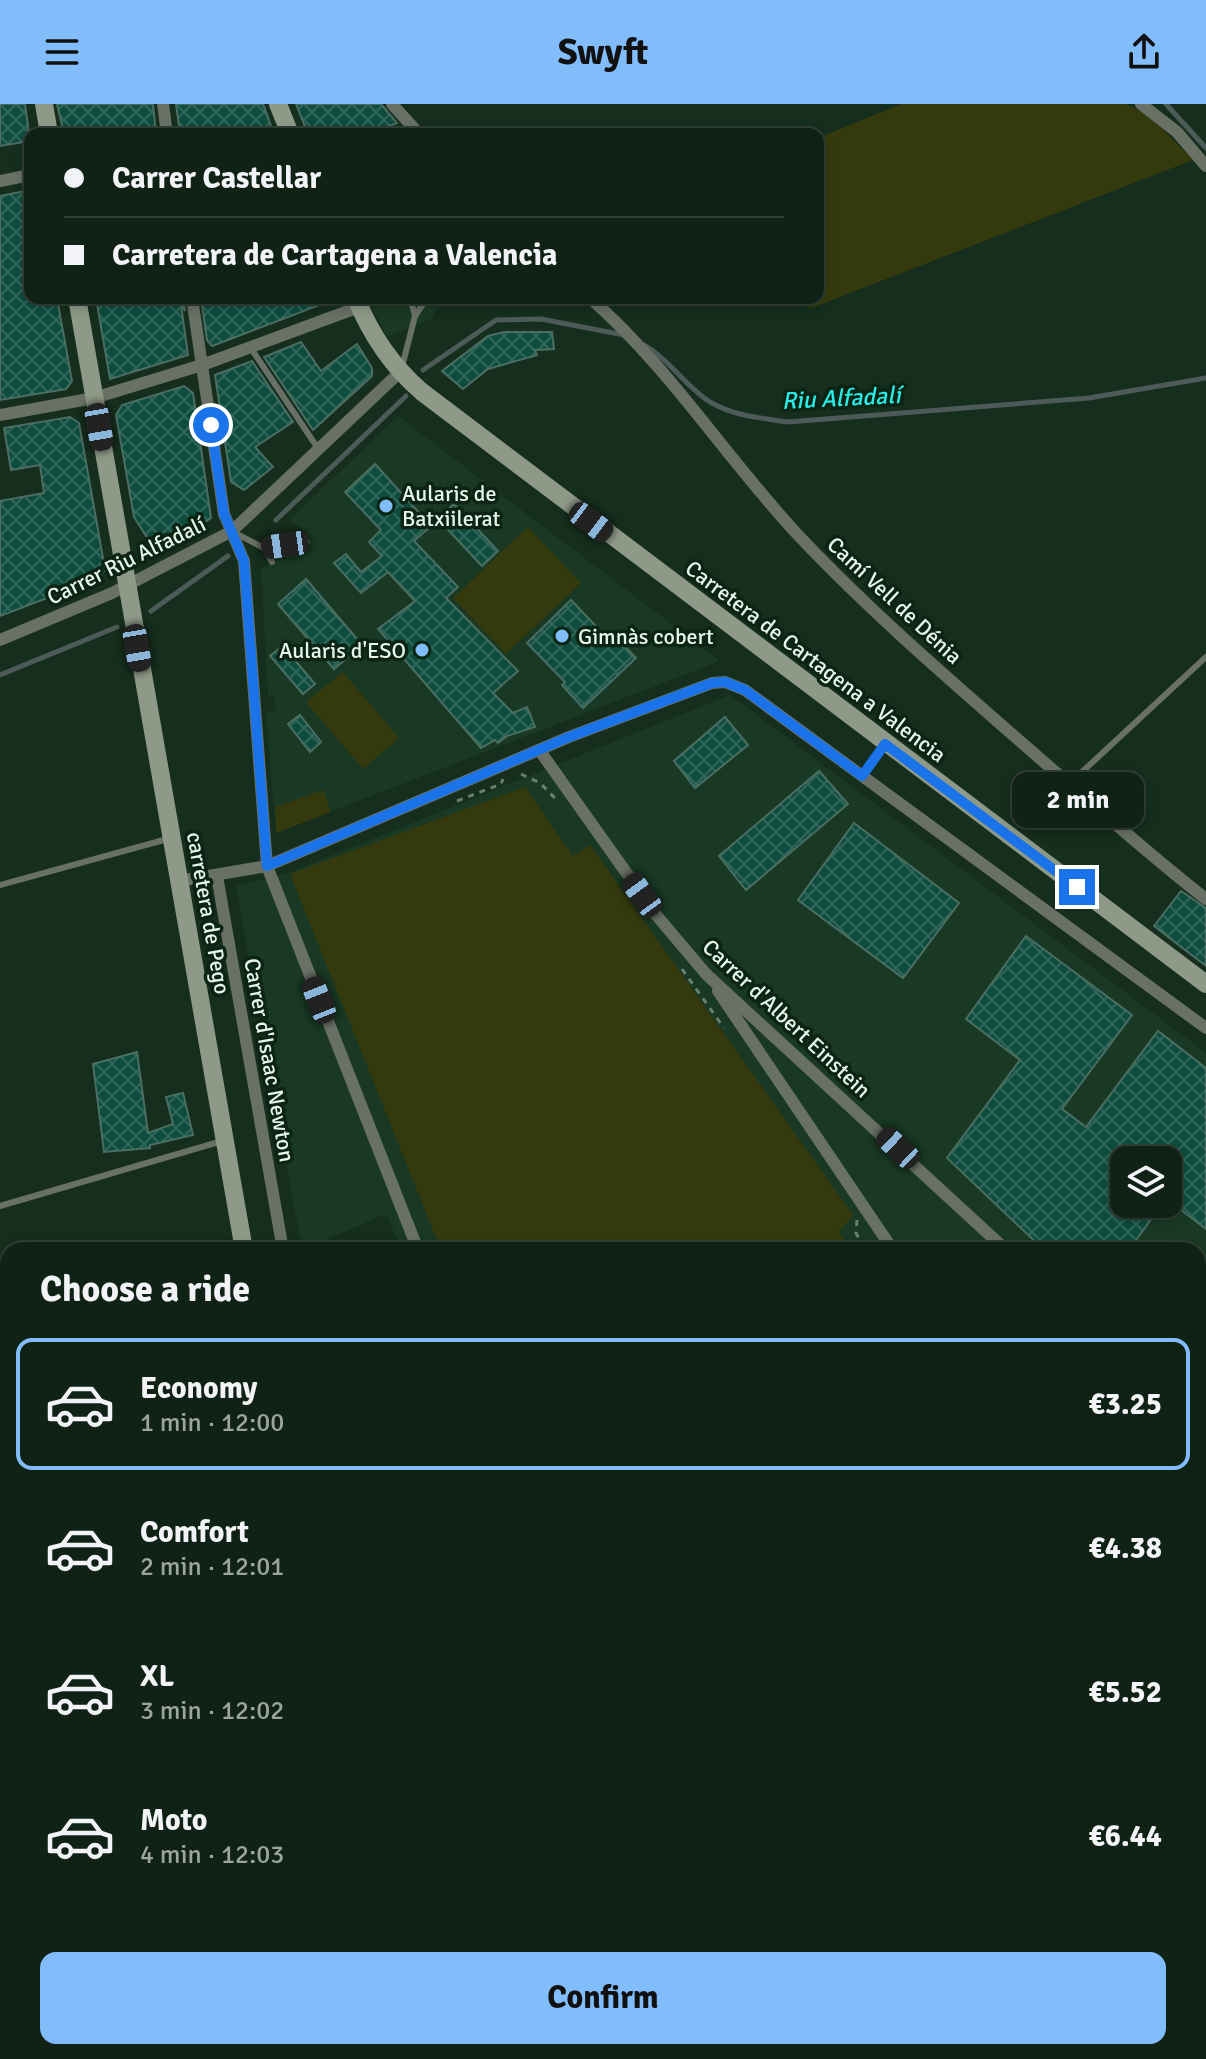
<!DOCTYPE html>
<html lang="en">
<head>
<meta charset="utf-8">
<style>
  :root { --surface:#102216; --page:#1e2f23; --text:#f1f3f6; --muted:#9ca4a1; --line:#303f35; --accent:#81bdfa }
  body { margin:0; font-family:Signika,sans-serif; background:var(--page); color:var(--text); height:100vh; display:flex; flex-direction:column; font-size:30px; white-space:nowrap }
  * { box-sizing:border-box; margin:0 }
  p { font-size:26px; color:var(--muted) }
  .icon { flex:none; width:44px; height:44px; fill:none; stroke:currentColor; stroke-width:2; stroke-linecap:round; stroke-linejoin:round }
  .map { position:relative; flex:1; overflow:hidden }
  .sheet { position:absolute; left:0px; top:1138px; width:1206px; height:818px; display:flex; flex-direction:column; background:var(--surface); border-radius:24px 24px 0 0; box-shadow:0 4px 12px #0003,0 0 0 2px var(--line) }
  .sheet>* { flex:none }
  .top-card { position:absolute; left:24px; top:24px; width:800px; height:176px; border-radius:16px; box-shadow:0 4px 12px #0003,0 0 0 2px var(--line); display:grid; align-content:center; height:176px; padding:0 40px; background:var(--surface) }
  .buttons { position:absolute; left:1110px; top:1042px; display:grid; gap:16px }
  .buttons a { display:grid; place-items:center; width:72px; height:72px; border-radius:16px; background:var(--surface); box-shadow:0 4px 12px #0003,0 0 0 2px var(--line); font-size:40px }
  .end { position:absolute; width:36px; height:36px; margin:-18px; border:10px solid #1a73e8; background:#fff; box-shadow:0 0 0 4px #fff }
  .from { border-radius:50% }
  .bubble { position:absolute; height:56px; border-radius:16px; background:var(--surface); box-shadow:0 4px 12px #0003,0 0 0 2px var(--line); font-size:26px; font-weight:700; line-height:56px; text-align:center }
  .car { position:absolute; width:24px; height:48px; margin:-24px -12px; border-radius:10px; box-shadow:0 0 6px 2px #0007; background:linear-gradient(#222 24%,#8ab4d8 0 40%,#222 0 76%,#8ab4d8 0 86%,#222 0) }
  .top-card b { display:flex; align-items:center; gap:28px; height:76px; font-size:30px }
  .top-card b+b { border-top:2px solid var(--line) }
  .top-card i { width:20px; height:20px; background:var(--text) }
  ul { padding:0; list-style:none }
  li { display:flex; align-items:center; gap:24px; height:132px; margin:0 16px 12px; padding:0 24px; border:4px solid transparent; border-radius:16px }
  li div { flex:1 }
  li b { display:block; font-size:30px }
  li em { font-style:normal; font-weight:700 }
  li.selected { border-color:var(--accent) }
  li>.icon { width:72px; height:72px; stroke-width:1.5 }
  h2 { padding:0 40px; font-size:36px; line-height:96px }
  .primary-button { display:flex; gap:16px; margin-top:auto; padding:16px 40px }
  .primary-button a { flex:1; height:92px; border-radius:16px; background:var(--accent); color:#111; font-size:32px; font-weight:700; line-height:92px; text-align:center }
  header { display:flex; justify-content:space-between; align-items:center; height:104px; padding:0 40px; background:var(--accent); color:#111; font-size:36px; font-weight:700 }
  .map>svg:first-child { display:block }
  .built { fill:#193924; fill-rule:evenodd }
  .green { fill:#353a0e }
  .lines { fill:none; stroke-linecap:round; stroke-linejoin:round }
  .stream { stroke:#4c5b57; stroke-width:5 }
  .building { fill:url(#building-cross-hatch); stroke:#4b6e63; stroke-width:2 }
  .path { stroke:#6a7f70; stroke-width:3; stroke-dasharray:6 6; stroke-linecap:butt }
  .lane { stroke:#697065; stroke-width:6 }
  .street { stroke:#697065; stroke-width:12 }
  .secondary { stroke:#8e9987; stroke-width:18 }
  .route { stroke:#1a73e8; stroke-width:10 }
  .poi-dot { fill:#81bdfa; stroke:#0b2414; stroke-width:3 }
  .labels { text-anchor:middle; stroke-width:7; stroke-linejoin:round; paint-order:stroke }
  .poi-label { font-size:22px; fill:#e7f6ea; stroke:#0b2414; text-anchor:start }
  .street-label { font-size:22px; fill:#e7f6ea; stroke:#0b2414 }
  .water-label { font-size:24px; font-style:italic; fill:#29ece7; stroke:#0b2414 }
</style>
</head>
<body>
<header><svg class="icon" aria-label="menu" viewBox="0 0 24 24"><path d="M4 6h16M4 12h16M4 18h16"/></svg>Swyft<svg class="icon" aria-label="share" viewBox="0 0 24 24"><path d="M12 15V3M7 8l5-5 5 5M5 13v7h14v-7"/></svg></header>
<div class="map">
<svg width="1206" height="1955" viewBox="0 0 1206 1955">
  <defs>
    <pattern id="building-cross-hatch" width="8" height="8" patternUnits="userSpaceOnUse" patternTransform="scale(2)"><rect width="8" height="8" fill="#0e4d3e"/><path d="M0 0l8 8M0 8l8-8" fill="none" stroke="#31675a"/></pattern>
  </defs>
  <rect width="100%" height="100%" fill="#152e1d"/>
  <g class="built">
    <path d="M 367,194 L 443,194 L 431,215 L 387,233 Z"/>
    <path d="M 398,312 L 720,557 L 276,729 L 266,608 L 276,606 L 274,592 L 268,592 L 261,465 L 282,452 L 308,449 L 307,429 L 289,416 Z"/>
    <path d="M 730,591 L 1206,949 L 1206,1955 L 92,1955 L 102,1948 L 1198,1948 L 1198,1146 L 402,1146 L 386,1110 L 302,1146 L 236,782 L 288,769 ZM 1124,1056 L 1168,1056 L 1168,1100 L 1124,1100 Z"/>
  </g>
  <g class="green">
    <path d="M 901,0 L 1126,0 L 1150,12 L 1193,56 L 809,205 L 806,194 L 818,194 L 818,34 Z"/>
    <path d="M 528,423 L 581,479 L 506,550 L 453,494 Z"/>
    <path d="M 343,568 L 399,634 L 363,665 L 306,598 Z"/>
    <path d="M 525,683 L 573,752 L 590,741 L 853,1111 L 839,1128 L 852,1146 L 441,1146 L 290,770 Z"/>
    <path d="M 323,686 L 331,708 L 276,729 L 275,703 Z"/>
    <path d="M 1206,1150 L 1206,1308 L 1198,1301 L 1198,1161 Z"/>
  </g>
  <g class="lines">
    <g class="stream">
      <path d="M 1166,0 L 1206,44"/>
      <path d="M 644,241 C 670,256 686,283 710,298 C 734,312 761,314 788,318 L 1089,294 L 1206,274"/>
      <path d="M 423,266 L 496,216 L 541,215 L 624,231"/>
      <path d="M 276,416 L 406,292"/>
      <path d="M 151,507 L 228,452"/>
      <path d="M 0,571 L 117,523"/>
    </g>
  </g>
  <g class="building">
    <path d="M 0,0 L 25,0 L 30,37 L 0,42 Z"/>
    <path d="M 57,0 L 153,0 L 156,30 L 64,30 Z"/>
    <path d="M 176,0 L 263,0 L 274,30 L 180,30 Z"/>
    <path d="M 296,0 L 381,0 L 397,19 L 369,30 L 308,30 Z"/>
    <path d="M 30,86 L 30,194 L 57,194 L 72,277 L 66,285 L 0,296 L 0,92 Z"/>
    <path d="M 96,194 L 183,194 L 185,207 L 181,201 L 188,251 L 110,275 Z"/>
    <path d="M 201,194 L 335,194 L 335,195 L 212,242 L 207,236 Z"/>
    <path d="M 504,228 L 552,228 L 554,245 L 535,246 L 537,251 L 488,265 L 463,285 L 442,267 L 488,232 Z"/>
    <path d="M 301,238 L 321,267 L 357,240 L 372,264 L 372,272 L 313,326 L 264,253 Z"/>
    <path d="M 252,257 L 293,318 L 255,343 L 273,363 L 244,386 L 231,378 L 215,271 Z"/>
    <path d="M 184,282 L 193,289 L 211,414 L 176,437 L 161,438 L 146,432 L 134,413 L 116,311 L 122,301 Z"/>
    <path d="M 70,313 L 79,319 L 105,465 L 100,474 L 0,512 L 0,397 L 44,389 L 40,361 L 11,366 L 4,324 Z"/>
    <path d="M 375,360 L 431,422 L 414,437 L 458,483 L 446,494 L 518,567 L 493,589 L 513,609 L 527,603 L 535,623 L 507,632 L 498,639 L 495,636 L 481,644 L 378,525 L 415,497 L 388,468 L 361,489 L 334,459 L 346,450 L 361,468 L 382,452 L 369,438 L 381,426 L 345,388 Z"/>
    <path d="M 454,400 L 498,447 L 482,462 L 438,415 Z"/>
    <path d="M 306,475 L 362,541 L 334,565 L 278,500 Z"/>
    <path d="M 571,496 L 609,536 L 614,531 L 636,554 L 583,604 L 562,581 L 565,578 L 527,539 Z"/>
    <path d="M 283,542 L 315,580 L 303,590 L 270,552 Z"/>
    <path d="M 300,611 L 321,638 L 310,648 L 288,620 Z"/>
    <path d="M 725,613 L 748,641 L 695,684 L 674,657 Z"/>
    <path d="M 819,667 L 848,700 L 746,786 L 719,752 Z"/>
    <path d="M 854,719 L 959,799 L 903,874 L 798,796 Z"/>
    <path d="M 1181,787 L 1206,804 L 1206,862 L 1154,822 Z"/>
    <path d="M 1026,832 L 1132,911 L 1062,1005 L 1086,1023 L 1158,927 L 1206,964 L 1206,1125 L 1168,1096 L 1173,1086 L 1168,1082 L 1168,1056 L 1124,1056 L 1124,1100 L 1162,1100 L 1129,1146 L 1044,1146 L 947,1054 L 1020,956 L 966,915 Z"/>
    <path d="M 137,948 L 148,1029 L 173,1020 L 166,993 L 183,989 L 193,1031 L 150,1041 L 150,1044 L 104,1048 L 93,960 Z"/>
  </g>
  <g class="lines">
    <g class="path">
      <path d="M 521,670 L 540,679 L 556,695"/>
      <path d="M 457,697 L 501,680 L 503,675"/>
      <path d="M 682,865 L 724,924"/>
      <path d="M 857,1116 L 856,1129 L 865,1146"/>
      <path d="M 1198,1606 L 1206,1618"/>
    </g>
    <g class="lane">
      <path d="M 410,194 L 415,212"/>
      <path d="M 250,243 L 319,346"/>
      <path d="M 402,263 L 415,212 L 427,194"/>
      <path d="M 235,429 L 264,444 L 307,438"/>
      <path d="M 264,444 L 272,458"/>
      <path d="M 862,672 L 885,640"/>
      <path d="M 1069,680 L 1206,553"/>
      <path d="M 0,781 L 171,734"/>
      <path d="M 0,1102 L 222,1037"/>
    </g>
    <g class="street">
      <path d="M 163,0 L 167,30"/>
      <path d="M 392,0 L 419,30"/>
      <path d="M 1141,0 L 1177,28 L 1206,62"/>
      <path d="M 0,77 L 30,71"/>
      <path d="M 192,194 L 224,410 L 244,457 L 267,762 L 418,1146"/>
      <path d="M 590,194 C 670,264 726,354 798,431 C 868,505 944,571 1021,638 C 1082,691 1142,745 1206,795"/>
      <path d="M 0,311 L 94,294 L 202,261 L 359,203"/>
      <path d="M 0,536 L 112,489 L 232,427 L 401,267"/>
      <path d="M 540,647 L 657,812 L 706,870 L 1006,1146"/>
      <path d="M 217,772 L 283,1146"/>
      <path d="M 179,777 L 267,762 L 569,633 L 712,579 L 725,578 L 745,586 L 1206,924"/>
      <path d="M 718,887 L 893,1146"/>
      <path d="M 1198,1326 L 1206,1333"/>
      <path d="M 1198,1468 L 1206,1466"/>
      <path d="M 1198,1578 L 1206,1589"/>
      <path d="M 1198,1933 L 1206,1931"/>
      <path d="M 421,1948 L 422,1955"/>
      <path d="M 879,1948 L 883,1955"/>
      <path d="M 1136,1955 L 1156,1948"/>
    </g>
    <g class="secondary">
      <path d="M 44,0 L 49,30"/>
      <path d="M 278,0 L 290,30"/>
      <path d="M 77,194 L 244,1146"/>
      <path d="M 356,194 C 370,229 393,263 422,288 L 1206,880"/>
      <path d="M 383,1948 L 384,1955"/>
    </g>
  </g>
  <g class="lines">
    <path class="route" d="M 211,321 L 224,410 L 244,457 L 267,762 L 569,633 L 712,579 L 725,578 L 745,586 L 862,672 L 885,640 L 1077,783"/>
  </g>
  <g class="poi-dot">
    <circle cx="386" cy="402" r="8"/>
    <circle cx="562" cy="532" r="8"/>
    <circle cx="422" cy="546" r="8"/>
  </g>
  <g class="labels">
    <g class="poi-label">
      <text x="402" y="397">Aularis de<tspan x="402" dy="25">Batxiilerat</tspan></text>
      <text x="578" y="540">Gimnàs cobert</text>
      <text x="406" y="554" text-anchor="end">Aularis d'ESO</text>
    </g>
    <g class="street-label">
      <text transform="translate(126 456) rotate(-26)" y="8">Carrer Riu Alfadalí</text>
      <text transform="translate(895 496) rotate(43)" y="8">Camí Vell de Dénia</text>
      <text transform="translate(816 557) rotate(37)" y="8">Carretera de Cartagena a Valencia</text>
      <text transform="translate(209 809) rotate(80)" y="8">carretera de Pego</text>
      <text transform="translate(787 914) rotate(43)" y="8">Carrer d'Albert Einstein</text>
      <text transform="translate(270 956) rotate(80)" y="8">Carrer d'Isaac Newton</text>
    </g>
    <g class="water-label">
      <text transform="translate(841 294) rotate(-3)" y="8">Riu Alfadalí</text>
    </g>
  </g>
</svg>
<div class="buttons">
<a><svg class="icon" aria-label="layers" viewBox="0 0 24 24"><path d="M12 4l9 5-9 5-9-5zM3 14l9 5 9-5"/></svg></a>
</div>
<i class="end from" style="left:211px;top:321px"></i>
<i class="end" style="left:1077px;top:783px"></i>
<div class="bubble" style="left:1012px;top:668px;width:132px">2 min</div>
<i class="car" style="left:99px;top:323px;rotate:170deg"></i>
<i class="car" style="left:591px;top:418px;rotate:127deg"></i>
<i class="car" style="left:285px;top:441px;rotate:262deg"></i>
<i class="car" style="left:137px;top:544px;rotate:170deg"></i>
<i class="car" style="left:642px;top:791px;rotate:324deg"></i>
<i class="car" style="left:319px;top:896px;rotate:338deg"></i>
<i class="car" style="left:898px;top:1044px;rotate:313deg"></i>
<div class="top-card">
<b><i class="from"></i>Carrer Castellar</b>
<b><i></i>Carretera de Cartagena a Valencia</b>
</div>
<section class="sheet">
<h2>Choose a ride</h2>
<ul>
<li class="selected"><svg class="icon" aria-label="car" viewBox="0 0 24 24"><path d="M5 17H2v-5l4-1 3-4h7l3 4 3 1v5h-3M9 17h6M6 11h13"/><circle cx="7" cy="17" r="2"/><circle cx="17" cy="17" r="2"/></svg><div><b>Economy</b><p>1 min · 12:00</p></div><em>€3.25</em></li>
<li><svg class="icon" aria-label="car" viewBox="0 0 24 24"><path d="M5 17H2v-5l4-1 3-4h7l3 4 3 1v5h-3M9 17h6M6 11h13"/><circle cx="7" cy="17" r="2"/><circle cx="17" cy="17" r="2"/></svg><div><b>Comfort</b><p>2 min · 12:01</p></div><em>€4.38</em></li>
<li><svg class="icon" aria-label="car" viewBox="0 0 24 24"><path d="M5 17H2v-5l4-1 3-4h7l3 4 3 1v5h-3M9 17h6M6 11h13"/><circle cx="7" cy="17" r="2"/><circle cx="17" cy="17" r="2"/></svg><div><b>XL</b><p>3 min · 12:02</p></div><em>€5.52</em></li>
<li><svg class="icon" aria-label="car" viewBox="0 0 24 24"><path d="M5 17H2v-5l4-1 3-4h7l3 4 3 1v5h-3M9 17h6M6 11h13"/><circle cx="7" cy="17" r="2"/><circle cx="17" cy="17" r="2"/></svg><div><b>Moto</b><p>4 min · 12:03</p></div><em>€6.44</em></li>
</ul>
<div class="primary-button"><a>Confirm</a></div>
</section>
</div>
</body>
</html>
